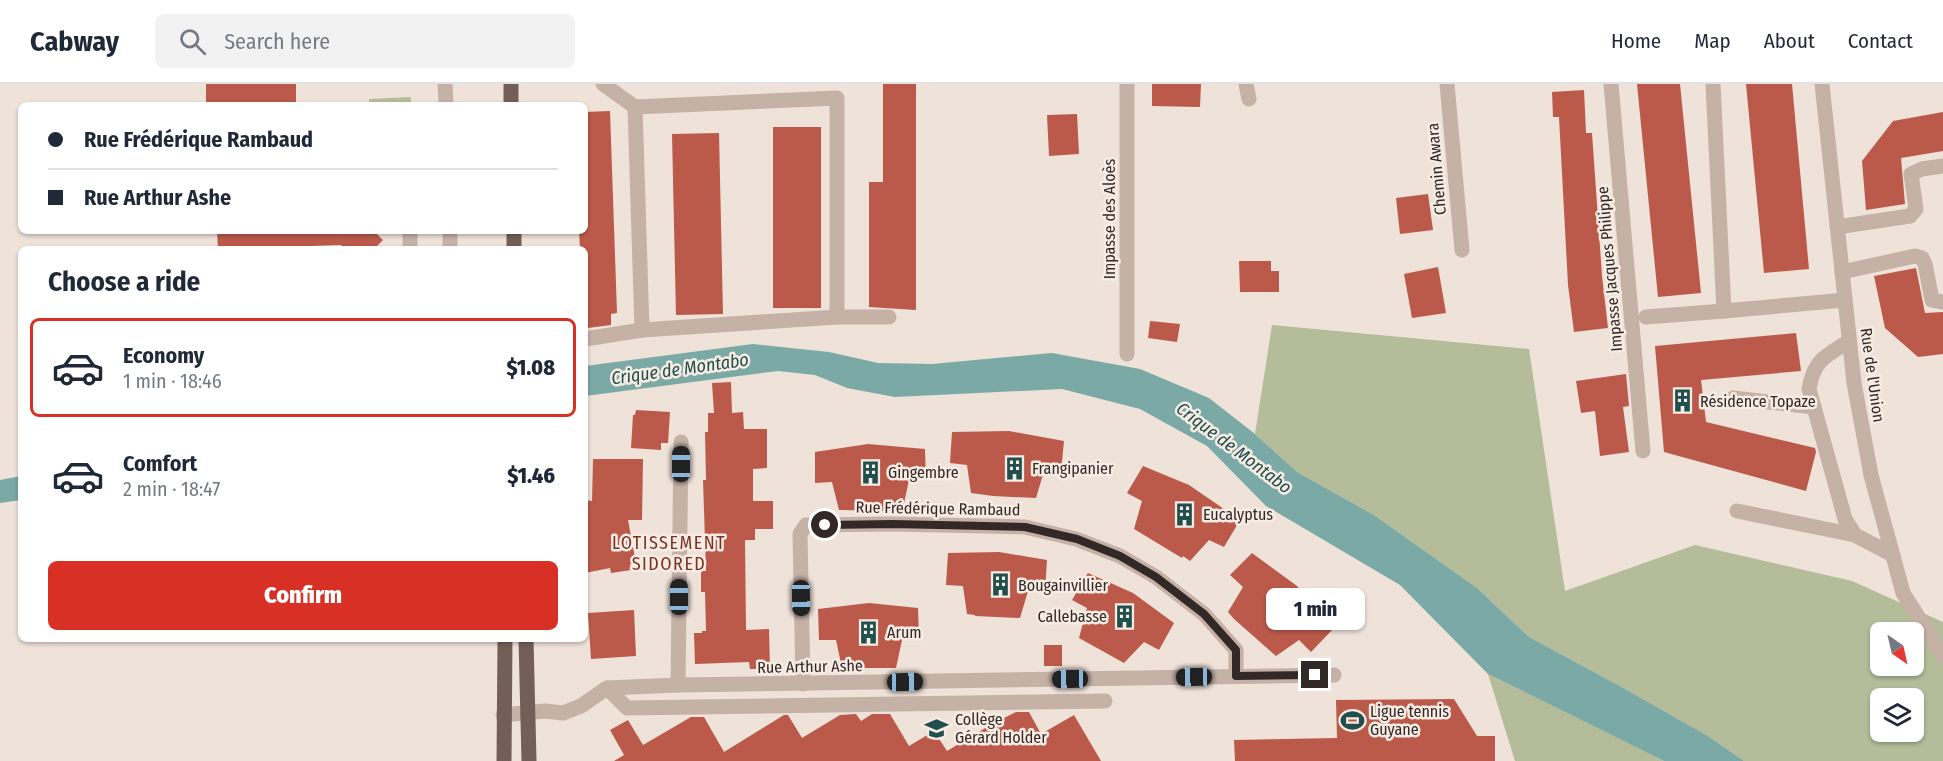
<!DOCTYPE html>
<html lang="en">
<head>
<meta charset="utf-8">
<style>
  :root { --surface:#fff; --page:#f2f2f3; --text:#1f2937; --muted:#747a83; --line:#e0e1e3; --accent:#d93025 }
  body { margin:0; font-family:"Fira Sans Condensed",sans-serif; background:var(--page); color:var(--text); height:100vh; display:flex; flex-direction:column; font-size:22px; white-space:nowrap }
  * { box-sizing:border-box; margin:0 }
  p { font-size:20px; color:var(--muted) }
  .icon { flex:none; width:33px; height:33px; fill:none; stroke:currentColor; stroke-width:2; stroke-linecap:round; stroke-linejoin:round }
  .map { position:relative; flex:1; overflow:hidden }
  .side { position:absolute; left:18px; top:162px; width:570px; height:396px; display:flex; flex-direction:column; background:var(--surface); border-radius:9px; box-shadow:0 2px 4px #0004 }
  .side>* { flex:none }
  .top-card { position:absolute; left:18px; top:18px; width:570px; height:132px; border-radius:9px; box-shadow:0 2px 4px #0004; display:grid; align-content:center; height:132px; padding:0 30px; background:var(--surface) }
  .needle { width:39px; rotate:146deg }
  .controls { position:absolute; left:1870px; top:538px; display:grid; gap:12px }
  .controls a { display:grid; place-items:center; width:54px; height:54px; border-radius:9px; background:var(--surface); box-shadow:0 2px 4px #0004; font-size:30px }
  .end { position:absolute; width:27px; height:27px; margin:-14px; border:8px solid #322926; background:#fff; box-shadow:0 0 0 3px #fff }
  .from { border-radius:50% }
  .bubble { position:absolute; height:42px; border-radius:9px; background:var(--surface); box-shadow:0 2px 4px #0004; font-size:20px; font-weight:800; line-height:42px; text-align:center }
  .car { position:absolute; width:18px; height:36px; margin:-18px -9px; border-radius:8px; box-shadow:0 0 4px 2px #0007; background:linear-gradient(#222 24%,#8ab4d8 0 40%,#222 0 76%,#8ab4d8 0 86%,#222 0) }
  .top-card b { display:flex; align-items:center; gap:21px; height:57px; font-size:22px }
  .top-card b+b { border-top:2px solid var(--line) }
  .top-card i { width:15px; height:15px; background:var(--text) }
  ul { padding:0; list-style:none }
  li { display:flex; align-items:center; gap:18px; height:99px; margin:0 12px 9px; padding:0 18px; border:3px solid transparent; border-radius:9px }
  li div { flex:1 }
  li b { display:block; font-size:22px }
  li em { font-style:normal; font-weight:800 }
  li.current { border-color:var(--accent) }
  li>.icon { width:54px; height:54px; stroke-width:1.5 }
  h2 { padding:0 30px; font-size:27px; line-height:72px }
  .cta { display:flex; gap:12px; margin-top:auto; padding:12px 30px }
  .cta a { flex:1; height:69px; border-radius:9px; background:var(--accent); color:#fff; font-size:24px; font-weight:800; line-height:69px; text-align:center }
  header { display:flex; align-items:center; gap:36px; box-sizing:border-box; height:84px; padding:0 30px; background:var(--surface); border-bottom:2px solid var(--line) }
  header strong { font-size:28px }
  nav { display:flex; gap:33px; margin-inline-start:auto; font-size:21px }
  .search { width:420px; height:54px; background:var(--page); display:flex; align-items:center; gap:15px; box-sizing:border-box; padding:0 21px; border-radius:9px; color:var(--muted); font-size:22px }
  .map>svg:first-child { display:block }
  .green { fill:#b4bc9a; fill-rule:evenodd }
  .water { fill:#7aa9a6 }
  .building { fill:#bb5a4a }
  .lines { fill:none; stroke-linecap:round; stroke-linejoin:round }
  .minor { stroke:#c5b1a6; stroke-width:15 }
  .major { stroke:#735f58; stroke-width:15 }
  .route { stroke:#322926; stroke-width:8 }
  .labels { text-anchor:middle; stroke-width:5; stroke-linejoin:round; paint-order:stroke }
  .street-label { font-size:16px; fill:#322926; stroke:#f7ece4 }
  .poi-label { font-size:16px; fill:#322926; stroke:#f7ece4; text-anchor:start }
  .water-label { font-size:18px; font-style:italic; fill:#204f4e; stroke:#f7ece4 }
  .neighbourhood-label { font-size:18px; letter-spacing:1.5px; fill:#7a3226; stroke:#f7ece4 }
</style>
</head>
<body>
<header>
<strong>Cabway</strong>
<div class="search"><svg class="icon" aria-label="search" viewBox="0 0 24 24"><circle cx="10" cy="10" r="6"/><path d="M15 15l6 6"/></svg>Search here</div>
<nav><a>Home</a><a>Map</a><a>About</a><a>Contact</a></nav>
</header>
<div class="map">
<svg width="1943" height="677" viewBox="0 0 1943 677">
  <rect width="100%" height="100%" fill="#eee2d9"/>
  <g class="green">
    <path d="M 411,13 L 411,21 L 369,21 L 369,15 Z"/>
    <path d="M 1272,241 L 1529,265 L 1565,507 L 1695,461 L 1852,497 L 1943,538 L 1943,677 L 1744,677 L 1708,652 L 1618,601 L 1529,553 L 1477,504 L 1374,431 L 1297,388 L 1255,350 ZM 1881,549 L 1914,549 L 1914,582 L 1881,582 ZM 1881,615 L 1914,615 L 1914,648 L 1881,648 Z"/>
    <path d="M 1488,590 L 1664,677 L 1515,677 Z"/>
  </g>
  <g class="water">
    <path d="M 753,260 L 829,268 L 878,279 L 932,280 L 1052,269 L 1140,285 L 1209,314 L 1255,350 L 1297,388 L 1374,431 L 1477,504 L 1529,553 L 1618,601 L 1708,652 L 1744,677 L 1664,677 L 1488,590 L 1400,501 L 1266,422 L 1207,362 L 1140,325 L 1062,305 L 895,313 L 847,304 L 815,291 L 778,287 L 585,312 L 585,282 Z"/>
    <path d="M 21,392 L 21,416 L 0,419 L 0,396 Z"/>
  </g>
  <g class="building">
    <rect x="206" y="0" width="90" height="21"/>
    <path d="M 883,0 L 916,0 L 916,226 L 869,223 L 869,98 L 883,98 Z"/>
    <path d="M 1152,0 L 1201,0 L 1200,23 L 1152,22 Z"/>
    <path d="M 1637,0 L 1680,0 L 1701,209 L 1658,213 Z"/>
    <path d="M 1746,0 L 1792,0 L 1809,185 L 1764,189 Z"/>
    <path d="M 1584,6 L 1586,49 L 1592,49 L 1602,192 L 1608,244 L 1574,248 L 1568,201 L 1559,33 L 1553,33 L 1552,8 Z"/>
    <path d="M 610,27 L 617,229 L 611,230 L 611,241 L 588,244 L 588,235 L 585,235 L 585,164 L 580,164 L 579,147 L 585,147 L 585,28 Z"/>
    <path d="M 1943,28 L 1943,67 L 1901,74 L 1905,120 L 1866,126 L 1862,77 L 1893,37 Z"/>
    <path d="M 1077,30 L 1079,70 L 1049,72 L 1047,31 Z"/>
    <rect x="773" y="43" width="48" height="181"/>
    <path d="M 719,49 L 723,230 L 676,231 L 672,50 Z"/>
    <path d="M 1428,110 L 1433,146 L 1400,150 L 1396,114 Z"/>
    <path d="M 217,147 L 374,147 L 383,156 L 374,165 L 345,165 L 341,161 L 218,165 Z"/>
    <path d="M 1239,177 L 1271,177 L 1271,187 L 1279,187 L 1279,208 L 1240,208 Z"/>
    <path d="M 1438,183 L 1446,229 L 1412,234 L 1404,190 Z"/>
    <path d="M 1916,184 L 1925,229 L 1943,228 L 1943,270 L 1918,273 L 1885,244 L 1874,192 Z"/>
    <path d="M 1150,237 L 1180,240 L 1177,258 L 1148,254 Z"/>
    <path d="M 1796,249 L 1801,287 L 1701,296 L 1706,338 L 1815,364 L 1816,368 L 1806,407 L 1664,368 L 1655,262 Z"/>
    <path d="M 1626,290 L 1629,322 L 1623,323 L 1629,368 L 1600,372 L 1595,327 L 1581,329 L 1576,297 Z"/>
    <path d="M 731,298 L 732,329 L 743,328 L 744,345 L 767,345 L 767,384 L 753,385 L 753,417 L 773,417 L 773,445 L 755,445 L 755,456 L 745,456 L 746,546 L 769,545 L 770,585 L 750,585 L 749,578 L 695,580 L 694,549 L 702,549 L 702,547 L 706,547 L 705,508 L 701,508 L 701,487 L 706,487 L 703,396 L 706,396 L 705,348 L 708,348 L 708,329 L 714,329 L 712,299 Z"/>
    <path d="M 636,326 L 670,328 L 668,359 L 661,359 L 661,366 L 631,364 L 633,331 L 635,331 Z"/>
    <path d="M 1009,347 L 1064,357 L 1061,388 L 1044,387 L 1036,414 L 993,412 L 971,409 L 967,381 L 950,379 L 952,348 Z"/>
    <path d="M 868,360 L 925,365 L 926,396 L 909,396 L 903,424 L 895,425 L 895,427 L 839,426 L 832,398 L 815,399 L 815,368 Z"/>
    <path d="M 593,375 L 643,375 L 642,436 L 628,436 L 636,479 L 630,480 L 631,486 L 611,489 L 610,484 L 585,489 L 585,416 L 592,417 Z"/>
    <path d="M 1143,382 L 1189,401 L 1240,436 L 1224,463 L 1209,456 L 1190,477 L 1183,472 L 1182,474 L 1134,445 L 1142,417 L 1127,409 Z"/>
    <path d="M 999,468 L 1047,476 L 1045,508 L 1028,507 L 1020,534 L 975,532 L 975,531 L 967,530 L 963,502 L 946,501 L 948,469 Z"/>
    <path d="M 1252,469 L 1297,502 L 1333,545 L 1311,568 L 1299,556 L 1276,572 L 1234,535 L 1228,528 L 1243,503 L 1230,491 Z"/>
    <path d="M 1088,489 L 1133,509 L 1174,539 L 1159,566 L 1144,558 L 1124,579 L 1079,554 L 1087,524 L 1072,516 Z"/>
    <path d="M 869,519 L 918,524 L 919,555 L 902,556 L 896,584 L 842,584 L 836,556 L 819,556 L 818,525 Z"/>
    <path d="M 634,526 L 636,572 L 591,575 L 588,529 Z"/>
    <rect x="1044" y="561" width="18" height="21"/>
    <path d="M 1454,615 L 1477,652 L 1495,652 L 1495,677 L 1235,677 L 1234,656 L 1337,654 L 1336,616 Z"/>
    <path d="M 1016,628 L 1029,628 L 1041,650 L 1074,631 L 1101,677 L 614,677 L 624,671 L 610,646 L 628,636 L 643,661 L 691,633 L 704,633 L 724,668 L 784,631 L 788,631 L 802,654 L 840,631 L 856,630 L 861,637 L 872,630 L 890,630 L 909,662 L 934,647 L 947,667 L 992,640 Z"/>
  </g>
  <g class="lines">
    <g class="minor">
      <path d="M 445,0 L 446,21"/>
      <path d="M 603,0 L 635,23 L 837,14 L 837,233 L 642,246 L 635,23"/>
      <path d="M 1246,0 L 1249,15"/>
      <path d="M 1447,0 L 1462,166"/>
      <path d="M 1611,0 L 1643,367"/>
      <path d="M 1713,0 L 1724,227 L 1845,216"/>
      <path d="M 1822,0 L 1854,299 L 1871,391 L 1903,509 L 1943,572"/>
      <path d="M 1837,143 L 1910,132 L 1916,125 L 1911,90 L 1922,85 L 1943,82"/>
      <path d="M 410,147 L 410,165"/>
      <path d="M 450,147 L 450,165"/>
      <path d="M 1842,188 L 1915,172 L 1922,174 L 1925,180 L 1932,216 L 1943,218"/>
      <path d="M 837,233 L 889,233"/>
      <path d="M 1646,233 L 1724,227"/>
      <path d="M 585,255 L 642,246"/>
      <path d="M 1849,257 C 1826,272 1814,275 1809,305 L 1845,435 L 1855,451 L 1893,471"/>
      <path d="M 1127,270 L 1127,0"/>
      <path d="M 1733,314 L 1814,323"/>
      <path d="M 1737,427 L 1855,451"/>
      <path d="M 803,600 L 800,450 L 806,441 L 893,440 L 1025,443 L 1076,455 L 1120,472 L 1156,493 L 1204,530 L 1236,566 L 1236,592"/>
      <path d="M 678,601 L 681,358"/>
      <path d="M 607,604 L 627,624 L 1105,617"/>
      <path d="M 503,631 L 545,627 L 563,629 L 581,622 L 607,604 L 678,601 L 1334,591"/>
    </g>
    <g class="major">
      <path d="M 511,0 L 511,21"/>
      <path d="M 514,147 L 514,165"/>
      <path d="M 526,555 L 529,677"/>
      <path d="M 504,677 L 505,555"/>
    </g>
  </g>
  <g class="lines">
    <path class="route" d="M 825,441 L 893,440 L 1025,443 L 1077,455 L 1120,472 L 1156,493 L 1204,530 L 1236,566 L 1236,592 L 1315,591"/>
  </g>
  <defs>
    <symbol id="building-bare" viewBox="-9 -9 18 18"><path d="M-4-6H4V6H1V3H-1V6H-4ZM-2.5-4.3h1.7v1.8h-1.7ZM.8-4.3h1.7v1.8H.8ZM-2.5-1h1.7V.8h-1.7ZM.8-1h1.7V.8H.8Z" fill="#204f4e" stroke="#f7ece4" stroke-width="2.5" paint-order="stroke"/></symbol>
    <symbol id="stadium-bare" viewBox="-9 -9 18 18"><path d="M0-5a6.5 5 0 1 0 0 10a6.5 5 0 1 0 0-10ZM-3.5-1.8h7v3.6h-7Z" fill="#204f4e" stroke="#f7ece4" stroke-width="2.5" paint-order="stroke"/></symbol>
    <symbol id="school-bare" viewBox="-9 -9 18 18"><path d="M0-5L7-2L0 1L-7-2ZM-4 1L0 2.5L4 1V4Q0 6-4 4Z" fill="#204f4e" stroke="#f7ece4" stroke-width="2.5" paint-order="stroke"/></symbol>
  </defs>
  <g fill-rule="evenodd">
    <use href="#building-bare" x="1666" y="300" width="33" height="33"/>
    <use href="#building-bare" x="998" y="368" width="33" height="33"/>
    <use href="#building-bare" x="854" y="372" width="33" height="33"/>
    <use href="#building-bare" x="1168" y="414" width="33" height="33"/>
    <use href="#building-bare" x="984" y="484" width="33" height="33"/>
    <use href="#building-bare" x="1108" y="516" width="33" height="33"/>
    <use href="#building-bare" x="852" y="532" width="33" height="33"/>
    <use href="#stadium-bare" x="1336" y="620" width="33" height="33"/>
    <use href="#school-bare" x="920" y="628" width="33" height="33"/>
  </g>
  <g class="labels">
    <g class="street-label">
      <text transform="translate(1436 85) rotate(-95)" y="6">Chemin Awara</text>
      <text transform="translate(1109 135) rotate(-90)" y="6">Impasse des Aloès</text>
      <text transform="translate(1609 185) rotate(-95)" y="6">Impasse Jacques Philippe</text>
      <text transform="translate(1873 291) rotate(82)" y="6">Rue de l'Union</text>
      <text transform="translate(938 424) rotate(1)" y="6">Rue Frédérique Rambaud</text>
      <text transform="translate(810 582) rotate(-1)" y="6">Rue Arthur Ashe</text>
    </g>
    <g class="poi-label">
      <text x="1700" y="323">Résidence Topaze</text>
      <text x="1032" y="390">Frangipanier</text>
      <text x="888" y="394">Gingembre</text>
      <text x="1203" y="436">Eucalyptus</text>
      <text x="1018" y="507">Bougainvillier</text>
      <text x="1107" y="538" text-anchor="end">Callebasse</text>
      <text x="887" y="554">Arum</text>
      <text x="1370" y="633">Ligue tennis<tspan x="1370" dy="18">Guyane</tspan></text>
      <text x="955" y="641">Collège<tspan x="955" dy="18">Gérard Holder</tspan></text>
    </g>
    <g class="water-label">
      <text transform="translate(680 285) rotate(-8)" y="6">Crique de Montabo</text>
      <text transform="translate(1234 364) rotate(37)" y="6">Crique de Montabo</text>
    </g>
    <g class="neighbourhood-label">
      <text x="669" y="465">LOTISSEMENT<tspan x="669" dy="21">SIDORED</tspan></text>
    </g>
  </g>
</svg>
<div class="controls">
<a><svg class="needle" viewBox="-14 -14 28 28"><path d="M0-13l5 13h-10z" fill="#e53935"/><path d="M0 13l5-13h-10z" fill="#747a83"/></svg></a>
<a><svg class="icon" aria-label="layers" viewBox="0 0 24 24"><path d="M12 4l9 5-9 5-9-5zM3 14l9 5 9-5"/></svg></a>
</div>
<i class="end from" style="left:825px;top:441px"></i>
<i class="end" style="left:1315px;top:591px"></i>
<div class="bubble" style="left:1266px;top:504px;width:99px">1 min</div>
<i class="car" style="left:681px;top:380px;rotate:0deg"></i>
<i class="car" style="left:679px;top:513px;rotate:0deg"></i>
<i class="car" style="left:801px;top:514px;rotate:179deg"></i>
<i class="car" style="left:1194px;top:593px;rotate:269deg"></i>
<i class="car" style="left:1070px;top:595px;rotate:269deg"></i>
<i class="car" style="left:905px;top:598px;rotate:89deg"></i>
<div class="top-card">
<b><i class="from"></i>Rue Frédérique Rambaud</b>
<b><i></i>Rue Arthur Ashe</b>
</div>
<section class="side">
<h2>Choose a ride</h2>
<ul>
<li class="current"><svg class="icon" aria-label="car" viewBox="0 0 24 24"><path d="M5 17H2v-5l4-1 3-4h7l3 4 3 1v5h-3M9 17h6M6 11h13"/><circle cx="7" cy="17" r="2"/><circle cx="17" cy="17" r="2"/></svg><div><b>Economy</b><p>1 min · 18:46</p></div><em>$1.08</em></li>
<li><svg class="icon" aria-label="car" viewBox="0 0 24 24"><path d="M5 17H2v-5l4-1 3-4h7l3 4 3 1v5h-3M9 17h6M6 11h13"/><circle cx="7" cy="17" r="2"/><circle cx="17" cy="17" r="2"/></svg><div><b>Comfort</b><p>2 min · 18:47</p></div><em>$1.46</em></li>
</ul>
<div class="cta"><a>Confirm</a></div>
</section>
</div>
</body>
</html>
